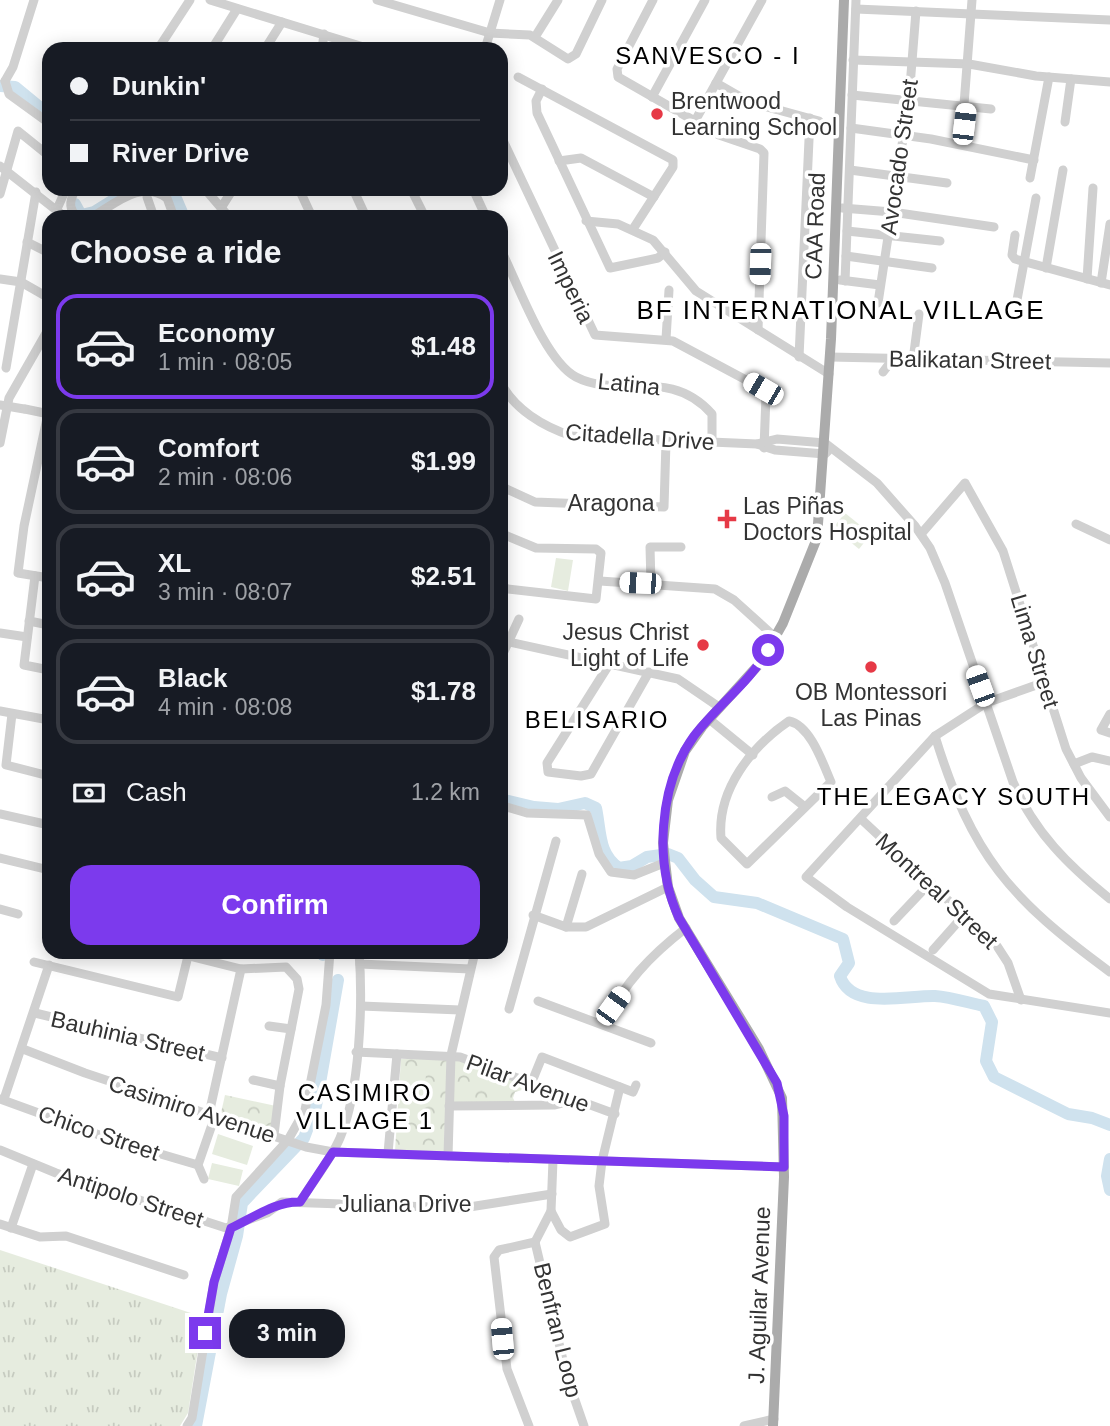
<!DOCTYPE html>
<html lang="en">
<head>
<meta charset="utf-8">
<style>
  :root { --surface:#171b24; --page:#20242c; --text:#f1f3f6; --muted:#9ea1a6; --line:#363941; --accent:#7c3aed }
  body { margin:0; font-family:Arial,sans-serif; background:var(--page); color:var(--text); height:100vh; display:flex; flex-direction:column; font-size:26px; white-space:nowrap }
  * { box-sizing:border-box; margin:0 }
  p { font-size:23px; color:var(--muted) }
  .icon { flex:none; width:38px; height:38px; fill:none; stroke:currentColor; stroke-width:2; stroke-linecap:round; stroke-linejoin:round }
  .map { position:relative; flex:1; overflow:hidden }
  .panel { position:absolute; left:42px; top:210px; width:466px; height:749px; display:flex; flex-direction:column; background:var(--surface); border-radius:21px; box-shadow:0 4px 18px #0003 }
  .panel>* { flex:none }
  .top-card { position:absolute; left:42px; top:42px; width:466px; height:154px; border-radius:21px; box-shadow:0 4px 18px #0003; display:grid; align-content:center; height:154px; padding:0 28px; background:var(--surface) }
  .end { position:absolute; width:32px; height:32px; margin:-16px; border:9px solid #7c3aed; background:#fff; box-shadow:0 0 0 4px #fff }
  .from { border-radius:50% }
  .bubble { position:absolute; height:49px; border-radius:21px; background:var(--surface); box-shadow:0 4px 18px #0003; font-size:23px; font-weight:800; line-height:49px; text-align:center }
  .car { position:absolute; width:21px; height:42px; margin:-21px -10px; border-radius:9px; box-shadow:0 0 5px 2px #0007; background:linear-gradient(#fff 24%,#345 0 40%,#fff 0 76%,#345 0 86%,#fff 0) }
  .top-card b { display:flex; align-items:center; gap:24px; height:66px; font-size:26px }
  .top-card b+b { border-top:2px solid var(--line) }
  .top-card i { width:18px; height:18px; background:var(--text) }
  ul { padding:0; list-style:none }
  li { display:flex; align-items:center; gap:21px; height:105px; margin:0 14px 10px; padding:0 14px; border:4px solid var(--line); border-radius:21px }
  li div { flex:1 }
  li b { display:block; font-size:26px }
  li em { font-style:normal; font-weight:800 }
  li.current { border-color:var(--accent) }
  li>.icon { width:63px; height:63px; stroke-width:1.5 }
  h2 { padding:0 28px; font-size:32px; line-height:84px }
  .pay { display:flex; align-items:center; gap:18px; height:77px; padding:0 28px; font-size:26px }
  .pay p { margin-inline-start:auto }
  .primary-button { display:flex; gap:14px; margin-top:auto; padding:14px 28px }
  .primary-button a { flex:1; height:80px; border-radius:21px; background:var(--accent); color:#fff; font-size:28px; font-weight:800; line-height:80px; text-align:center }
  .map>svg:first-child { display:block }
  .grass { fill:url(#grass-tufts) }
  .forest { fill:url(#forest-crowns) }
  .pitch { fill:#e6ecdf }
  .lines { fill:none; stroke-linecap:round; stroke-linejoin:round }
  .river { stroke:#cfe2ee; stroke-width:12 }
  .minor { stroke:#d0d0d0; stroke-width:9 }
  .major { stroke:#ababab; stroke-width:10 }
  .route { stroke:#7c3aed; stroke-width:9 }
  .poi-dot { fill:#e63946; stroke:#fff; stroke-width:2.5 }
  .labels { text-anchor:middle; stroke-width:7; stroke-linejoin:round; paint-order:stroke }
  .poi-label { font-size:23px; fill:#333; stroke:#fff; text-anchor:start }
  .street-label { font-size:23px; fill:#333; stroke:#fff }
  .neighbourhood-label { font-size:24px; letter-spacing:2px; fill:#000; stroke:#fff }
  .quarter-label { font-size:26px; letter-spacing:2px; fill:#000; stroke:#fff }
</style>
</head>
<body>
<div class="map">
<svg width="1110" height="1426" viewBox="0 0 1110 1426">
  <defs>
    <pattern id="grass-tufts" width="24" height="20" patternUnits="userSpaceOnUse" patternTransform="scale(1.75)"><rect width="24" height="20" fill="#e6ecdf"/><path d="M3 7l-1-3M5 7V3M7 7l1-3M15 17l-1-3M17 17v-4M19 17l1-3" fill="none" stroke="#c6cbc0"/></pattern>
    <pattern id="forest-crowns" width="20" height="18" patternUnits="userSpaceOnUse" patternTransform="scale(1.75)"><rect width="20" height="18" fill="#e6ecdf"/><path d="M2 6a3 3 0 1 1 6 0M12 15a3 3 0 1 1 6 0" fill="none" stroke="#c6cbc0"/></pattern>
  </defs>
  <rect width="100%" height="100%" fill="#fff"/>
  <path class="grass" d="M 0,1250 L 203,1317 L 188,1413 L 180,1426 L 0,1426 Z"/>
  <g class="forest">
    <path d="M 454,1058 L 532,1087 L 515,1092 L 513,1098 L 516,1104 L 452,1102 Z"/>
    <path d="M 401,1059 L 447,1059 L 444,1153 L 395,1151 Z"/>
    <path d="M 225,1095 L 276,1106 L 271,1129 L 221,1113 Z"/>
  </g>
  <g class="pitch">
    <path d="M 845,513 L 871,534 L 859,549 L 833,528 Z"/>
    <path d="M 556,558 L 573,560 L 568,591 L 551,587 Z"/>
    <path d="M 407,1066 L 426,1067 L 425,1103 L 406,1102 Z"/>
    <path d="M 218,1134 L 253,1146 L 247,1165 L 212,1154 Z"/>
    <path d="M 212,1163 L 243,1170 L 239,1186 L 208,1179 Z"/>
  </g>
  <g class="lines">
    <g class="river">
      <path d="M 0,86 L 15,87 L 49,115"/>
      <path d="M 166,189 L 175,196 L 184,217"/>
      <path d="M 75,204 L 81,215 L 94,212 L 131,189"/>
      <path d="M 500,799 L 534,807 L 558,809 L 585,803 L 596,808 C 601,831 598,854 619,868 L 632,866 L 647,857 L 668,854 L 678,858 L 695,880 L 714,897 L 757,903 L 843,939 L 849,963 L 840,976 C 851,1011 907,995 935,996 C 951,997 969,1003 984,1006 L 992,1022 L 986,1061 L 994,1077 L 1068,1114 L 1092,1118 L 1110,1125"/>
      <path d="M 323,952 L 323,955"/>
      <path d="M 1110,1159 L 1107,1176 L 1110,1190"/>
      <path d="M 196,1426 L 221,1294 L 237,1236 L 242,1203 L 304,1138 L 316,1106 L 338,980"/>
    </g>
    <g class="minor">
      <path d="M 210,0 L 370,49"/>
      <path d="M 377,0 L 490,33 L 530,35 L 568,59 L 576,54 L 602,0"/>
      <path d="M 653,0 L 617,69 L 618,77 L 719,135 L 760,149 L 764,153 L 758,330"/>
      <path d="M 856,9 L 1110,20"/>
      <path d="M 535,37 L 558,0"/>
      <path d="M 158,49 L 190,0"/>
      <path d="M 212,49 L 237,9"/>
      <path d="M 265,49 L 282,22"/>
      <path d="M 322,49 L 324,34"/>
      <path d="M 485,49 L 500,0"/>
      <path d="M 853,60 L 969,64 L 1036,76 L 1110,82"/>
      <path d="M 518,77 L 673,160 L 673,167 L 633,229"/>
      <path d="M 5,81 L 13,67 L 34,0"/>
      <path d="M 5,81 L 9,94 L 49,123"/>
      <path d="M 716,83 L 749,102 L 819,121"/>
      <path d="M 542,89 L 536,101 L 537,113 L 610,268 L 658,258 L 665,252"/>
      <path d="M 852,95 L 991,109"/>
      <path d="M 652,97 L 705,0"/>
      <path d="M 695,121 L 762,0"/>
      <path d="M 1065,122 L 1071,79"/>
      <path d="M 851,128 L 931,139 L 1034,160"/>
      <path d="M 500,134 L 595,335 L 673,341 L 763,389 L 766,396 L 764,448"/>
      <path d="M 961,144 L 972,0"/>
      <path d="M 559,161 L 581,158 L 654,197"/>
      <path d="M 0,166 L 65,217"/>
      <path d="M 850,170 L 947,183"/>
      <path d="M 1030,178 L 1049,77"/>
      <path d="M 76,189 C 70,199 67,209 78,217"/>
      <path d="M 205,189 L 229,217"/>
      <path d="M 299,189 L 312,217"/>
      <path d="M 353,189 L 366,217"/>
      <path d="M 411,189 L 425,217"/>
      <path d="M 473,189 L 486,217"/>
      <path d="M 0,194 L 18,131 L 49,156"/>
      <path d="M 147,197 L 154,217"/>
      <path d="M 221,208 L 233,189"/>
      <path d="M 842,208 L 892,212 L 994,227"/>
      <path d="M 57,209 L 66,189"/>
      <path d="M 92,217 C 115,204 141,179 167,198 L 174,217"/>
      <path d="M 586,221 L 618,224 L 653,240 L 696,291 L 829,374"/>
      <path d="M 847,231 L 940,241"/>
      <path d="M 1015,235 L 1012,255 L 1015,259 L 1110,285"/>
      <path d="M 27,242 L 49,253"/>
      <path d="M 500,248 C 517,281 544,360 576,377 C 618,399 670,366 712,414 L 712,443"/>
      <path d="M 846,256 L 932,268"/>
      <path d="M 1046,268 L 1063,170"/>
      <path d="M 0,279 L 21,282 L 49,298"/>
      <path d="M 1087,279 L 1093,188"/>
      <path d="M 840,280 L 880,285"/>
      <path d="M 845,281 L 856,0"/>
      <path d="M 1101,283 L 1110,224"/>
      <path d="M 1017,300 L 1036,198"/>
      <path d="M 878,303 L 909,99 L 916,11"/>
      <path d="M 666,339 L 669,290"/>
      <path d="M 799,357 L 810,118"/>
      <path d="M 830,357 L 1110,363"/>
      <path d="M 913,360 L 919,314"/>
      <path d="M 6,368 L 36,192"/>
      <path d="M 883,372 L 893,359"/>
      <path d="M 500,381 C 513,409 544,427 572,436 L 757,444 L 775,450 L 825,454 L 828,451"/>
      <path d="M 0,405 L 24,409"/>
      <path d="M 25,409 L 49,414"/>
      <path d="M 49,409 L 24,526 L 18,573 L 49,578"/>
      <path d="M 0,443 L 9,398 L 49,328"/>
      <path d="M 757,444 L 777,439 L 825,443 L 877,483 L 915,526 L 930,548 L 945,583 L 1013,782 C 1034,832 1069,866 1110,899"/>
      <path d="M 500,486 L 535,502 L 664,507 L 666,442"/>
      <path d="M 1076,524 L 1110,540"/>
      <path d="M 500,533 L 536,548 L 596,549 L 601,553 L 596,599 L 500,588"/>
      <path d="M 921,534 L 965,483 L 1003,551 L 1066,749 L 1081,778 L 1110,817"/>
      <path d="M 35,576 L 24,665 L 49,670"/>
      <path d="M 600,581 L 715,589 L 734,600 L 776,638"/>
      <path d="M 651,583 L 650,547 L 681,547"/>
      <path d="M 29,621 L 49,625"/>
      <path d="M 0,633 L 27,637"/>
      <path d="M 500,640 L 678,679 L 719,707"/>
      <path d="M 500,660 L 519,619"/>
      <path d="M 610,663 L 547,763 L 548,772 L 581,776 L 591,774 L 649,672"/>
      <path d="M 1045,682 L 986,703 L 935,736 L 806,877 L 847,907 L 989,994 L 1110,1013"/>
      <path d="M 0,711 L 49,720"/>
      <path d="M 12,714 L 6,765 L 49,776"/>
      <path d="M 1110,714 L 1101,730 L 1110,733"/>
      <path d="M 709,719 L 753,755"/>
      <path d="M 789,721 C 811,726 823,764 831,782 L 747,864 L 721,838 C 717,790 751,747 789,721 Z"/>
      <path d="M 935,736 C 972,856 1010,899 1110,972"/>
      <path d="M 1074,764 L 1092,757 L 1110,761"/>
      <path d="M 772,797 L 785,791 L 805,807"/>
      <path d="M 500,805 L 527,813 L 587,815 L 599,854 L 611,872 L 634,875 L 664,863"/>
      <path d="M 0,814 L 49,825"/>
      <path d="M 861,819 L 997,946 L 1008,963 L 1021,1000"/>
      <path d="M 0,858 L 49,870"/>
      <path d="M 0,909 L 18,914"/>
      <path d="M 533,915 L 566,927 L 586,927 L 668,887"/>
      <path d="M 894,921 L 931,882"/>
      <path d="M 566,927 L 582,874"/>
      <path d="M 933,950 L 965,914"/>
      <path d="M 173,952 L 241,969 L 286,967 L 297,979 L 299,989 L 280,1086 L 274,1135"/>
      <path d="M 34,962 L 178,997 L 188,956"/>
      <path d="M 360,964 L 470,969"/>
      <path d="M 538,1001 L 651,1043"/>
      <path d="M 361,1006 L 460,1010"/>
      <path d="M 509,1009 L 556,841"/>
      <path d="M 35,1013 L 222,1058"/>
      <path d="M 604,1025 C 623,984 651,955 686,928"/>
      <path d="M 269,1026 L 291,1029"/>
      <path d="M 23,1049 L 85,1073 L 306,1147 L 333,1152 L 784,1167"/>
      <path d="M 356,1052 L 460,1057 L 615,1114"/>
      <path d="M 253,1080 L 280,1086"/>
      <path d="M 531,1084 L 542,1057 L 633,1092 L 636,1085"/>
      <path d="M 0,1099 L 113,1140 L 198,1165"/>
      <path d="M 4,1099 L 49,965"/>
      <path d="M 449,1106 L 554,1105 L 575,1100"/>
      <path d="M 209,1114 L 241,969"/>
      <path d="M 0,1150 L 56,1173 L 226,1228 L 267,1213 L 282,1202 L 463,1208 L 552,1194"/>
      <path d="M 388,1153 L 397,1054"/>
      <path d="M 448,1156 L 451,1055 L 475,952"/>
      <path d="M 204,1179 L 198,1165 L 215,1116"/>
      <path d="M 300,1202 C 313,1181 330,1161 340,1138 C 360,1091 363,1003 359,952"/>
      <path d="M 551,1211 L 561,1230 L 570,1237 L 605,1224 L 599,1186 L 602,1161 L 620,1087"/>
      <path d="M 0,1224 L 40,1237 L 66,1236 L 184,1275"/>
      <path d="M 11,1228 L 33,1164"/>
      <path d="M 535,1242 L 567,1377 L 584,1426"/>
      <path d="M 535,1242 L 551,1211 L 553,1160"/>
      <path d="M 187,1426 L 192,1418 L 214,1282 L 231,1228 L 236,1197 L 288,1140 L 305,1110 L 326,1005 L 330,952"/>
      <path d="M 529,1426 L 507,1369 L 494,1257 L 499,1250 L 535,1242"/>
      <path d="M 744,1426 L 774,1419"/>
    </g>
    <path class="major" d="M 773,1426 L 784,1177 L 782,1098 L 759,1049 L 679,918 L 668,887 L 663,843 L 668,800 L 685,751 L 702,727 L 761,662 L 783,623 L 817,538 L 831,339 L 844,0"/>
  </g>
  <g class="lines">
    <path class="route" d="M 205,1333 L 214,1282 L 231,1228 C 253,1218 276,1201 300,1202 L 333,1152 L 784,1167 L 784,1116 L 777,1083 L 679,918 C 654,864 658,786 694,736 C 717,706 749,683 768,650"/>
  </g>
  <g class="poi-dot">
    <circle cx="657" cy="114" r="7"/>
    <path d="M723.5 508.5h7v7h7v7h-7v7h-7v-7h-7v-7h7z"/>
    <circle cx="703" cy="645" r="7"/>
    <circle cx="871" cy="667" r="7"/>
  </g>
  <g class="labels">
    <g class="poi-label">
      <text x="671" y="109">Brentwood<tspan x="671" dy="26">Learning School</tspan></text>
      <text x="743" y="514">Las Piñas<tspan x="743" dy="26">Doctors Hospital</tspan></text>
      <text x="689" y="640" text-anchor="end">Jesus Christ<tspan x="689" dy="26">Light of Life</tspan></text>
      <text x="871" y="700" text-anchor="middle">OB Montessori<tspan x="871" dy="26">Las Pinas</tspan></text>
    </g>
    <g class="street-label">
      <text transform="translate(899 157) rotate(-82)" y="8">Avocado Street</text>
      <text transform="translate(815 226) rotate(-88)" y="8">CAA Road</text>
      <text transform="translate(571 287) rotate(64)" y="8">Imperia</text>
      <text transform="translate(970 360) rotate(1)" y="8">Balikatan Street</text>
      <text transform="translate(629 384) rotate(6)" y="8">Latina</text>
      <text transform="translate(640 437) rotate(4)" y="8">Citadella Drive</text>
      <text x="611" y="511">Aragona</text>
      <text transform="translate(1035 651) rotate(73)" y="8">Lima Street</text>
      <text transform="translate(937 891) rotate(43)" y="8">Montreal Street</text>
      <text transform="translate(128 1036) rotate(13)" y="8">Bauhinia Street</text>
      <text transform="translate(528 1083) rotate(20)" y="8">Pilar Avenue</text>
      <text transform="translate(192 1109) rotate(18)" y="8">Casimiro Avenue</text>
      <text transform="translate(99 1133) rotate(19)" y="8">Chico Street</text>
      <text transform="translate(131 1197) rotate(18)" y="8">Antipolo Street</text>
      <text x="405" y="1212">Juliana Drive</text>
      <text transform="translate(759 1295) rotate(-88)" y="8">J. Aguilar Avenue</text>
      <text transform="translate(558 1330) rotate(76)" y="8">Benfran Loop</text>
    </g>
    <g class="neighbourhood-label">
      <text x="708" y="64">SANVESCO - I</text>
      <text x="597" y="728">BELISARIO</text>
      <text x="954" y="805">THE LEGACY SOUTH</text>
      <text x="365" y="1101">CASIMIRO<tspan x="365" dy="28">VILLAGE 1</tspan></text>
    </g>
    <g class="quarter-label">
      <text x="841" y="319">BF INTERNATIONAL VILLAGE</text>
    </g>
  </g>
</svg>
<i class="end from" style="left:768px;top:650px"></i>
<i class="end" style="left:205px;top:1333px"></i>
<div class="bubble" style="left:229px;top:1309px;width:116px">3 min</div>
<i class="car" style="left:964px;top:124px;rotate:7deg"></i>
<i class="car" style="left:760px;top:264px;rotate:182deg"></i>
<i class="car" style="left:763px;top:389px;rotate:300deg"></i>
<i class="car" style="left:640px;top:583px;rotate:272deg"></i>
<i class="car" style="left:980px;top:686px;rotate:340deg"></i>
<i class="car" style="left:613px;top:1006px;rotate:36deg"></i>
<i class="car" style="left:502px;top:1339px;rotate:355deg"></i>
<div class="top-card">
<b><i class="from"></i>Dunkin'</b>
<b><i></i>River Drive</b>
</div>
<section class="panel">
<h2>Choose a ride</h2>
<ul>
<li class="current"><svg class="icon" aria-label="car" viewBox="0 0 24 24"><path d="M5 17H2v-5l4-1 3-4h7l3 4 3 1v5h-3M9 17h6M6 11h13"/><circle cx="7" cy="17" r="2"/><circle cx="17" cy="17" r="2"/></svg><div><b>Economy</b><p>1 min · 08:05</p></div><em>$1.48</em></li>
<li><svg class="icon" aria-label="car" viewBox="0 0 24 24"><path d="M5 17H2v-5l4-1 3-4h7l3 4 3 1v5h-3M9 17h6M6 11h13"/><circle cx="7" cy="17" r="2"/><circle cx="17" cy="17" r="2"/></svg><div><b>Comfort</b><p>2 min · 08:06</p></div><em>$1.99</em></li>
<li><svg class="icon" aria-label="car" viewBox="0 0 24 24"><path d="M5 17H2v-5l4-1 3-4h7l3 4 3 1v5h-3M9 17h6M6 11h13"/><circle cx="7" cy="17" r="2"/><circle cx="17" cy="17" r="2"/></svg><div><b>XL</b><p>3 min · 08:07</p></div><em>$2.51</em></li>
<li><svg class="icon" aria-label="car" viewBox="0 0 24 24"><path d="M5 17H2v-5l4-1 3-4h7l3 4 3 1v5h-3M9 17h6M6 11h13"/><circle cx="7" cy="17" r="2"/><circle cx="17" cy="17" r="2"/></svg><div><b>Black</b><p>4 min · 08:08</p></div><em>$1.78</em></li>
</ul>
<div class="pay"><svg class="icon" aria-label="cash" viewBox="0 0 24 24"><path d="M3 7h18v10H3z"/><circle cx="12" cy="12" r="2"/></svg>Cash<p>1.2 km</p></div>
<div class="primary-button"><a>Confirm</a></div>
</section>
</div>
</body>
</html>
